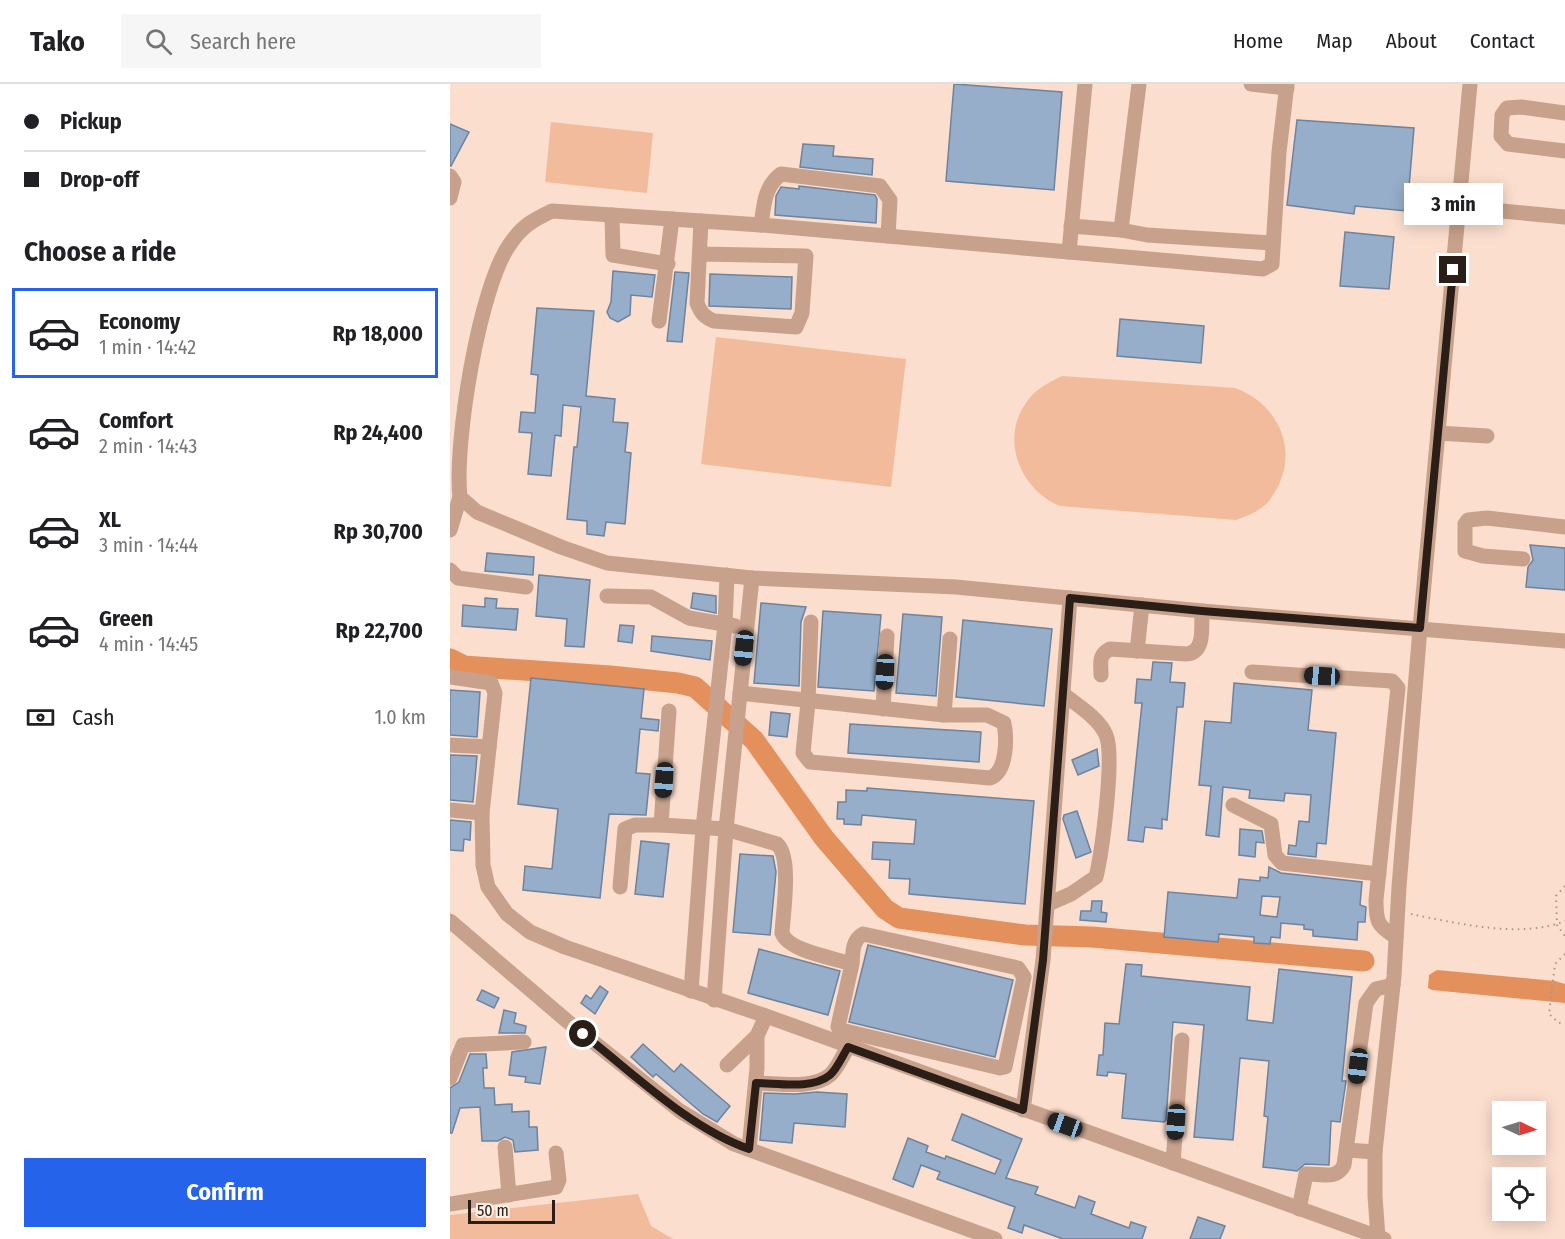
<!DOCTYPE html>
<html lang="en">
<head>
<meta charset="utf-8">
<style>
  :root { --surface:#fff; --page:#f6f6f6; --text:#202124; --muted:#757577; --line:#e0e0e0; --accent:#2563eb }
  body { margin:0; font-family:"Fira Sans Condensed",sans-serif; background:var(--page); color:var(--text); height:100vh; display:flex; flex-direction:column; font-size:22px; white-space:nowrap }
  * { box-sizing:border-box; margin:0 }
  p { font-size:20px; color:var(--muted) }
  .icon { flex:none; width:33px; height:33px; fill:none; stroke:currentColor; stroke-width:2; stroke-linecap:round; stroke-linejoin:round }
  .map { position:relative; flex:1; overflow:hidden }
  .drawer { display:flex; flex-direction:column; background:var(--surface); width:450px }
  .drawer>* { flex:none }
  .hud { display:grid; align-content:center; height:132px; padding:0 24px; background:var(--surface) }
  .needle { width:39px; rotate:94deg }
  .fabs { position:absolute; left:1042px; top:1017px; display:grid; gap:12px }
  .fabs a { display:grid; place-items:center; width:54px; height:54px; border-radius:0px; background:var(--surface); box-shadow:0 3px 15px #0003; font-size:30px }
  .scale { position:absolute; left:18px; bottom:15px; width:87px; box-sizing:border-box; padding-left:6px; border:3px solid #2b1e17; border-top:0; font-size:16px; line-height:21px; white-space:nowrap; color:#2b1e17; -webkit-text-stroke:4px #feefe7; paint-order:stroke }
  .end { position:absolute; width:27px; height:27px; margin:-14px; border:8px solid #2b1e17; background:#fff; box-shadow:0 0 0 3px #fff }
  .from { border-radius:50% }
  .bubble { position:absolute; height:42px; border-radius:0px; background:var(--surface); box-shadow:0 3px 15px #0003; font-size:20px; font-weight:700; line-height:42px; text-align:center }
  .car { position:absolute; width:18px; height:36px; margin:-18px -9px; border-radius:8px; box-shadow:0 0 4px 2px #0007; background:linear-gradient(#222 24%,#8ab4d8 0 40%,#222 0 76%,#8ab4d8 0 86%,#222 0) }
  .hud b { display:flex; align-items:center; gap:21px; height:57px; font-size:22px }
  .hud b+b { border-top:2px solid var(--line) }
  .hud i { width:15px; height:15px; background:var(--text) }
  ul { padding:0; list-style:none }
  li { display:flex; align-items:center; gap:18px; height:90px; margin:0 12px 9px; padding:0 12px; border:3px solid transparent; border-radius:0px }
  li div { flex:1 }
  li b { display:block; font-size:22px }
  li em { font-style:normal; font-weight:700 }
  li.selected { border-color:var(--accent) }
  li>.icon { width:54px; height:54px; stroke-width:1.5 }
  h2 { padding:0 24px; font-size:27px; line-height:72px }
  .pay { display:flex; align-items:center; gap:15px; height:66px; padding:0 24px; font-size:22px }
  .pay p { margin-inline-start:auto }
  .button { display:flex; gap:12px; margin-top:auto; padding:12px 24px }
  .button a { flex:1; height:69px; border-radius:0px; background:var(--accent); color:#fff; font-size:24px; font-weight:700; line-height:69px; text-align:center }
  header { display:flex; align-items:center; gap:36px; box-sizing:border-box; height:84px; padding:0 30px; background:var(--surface); border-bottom:2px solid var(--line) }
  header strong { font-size:28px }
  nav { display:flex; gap:33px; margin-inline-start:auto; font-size:21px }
  .search { width:420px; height:54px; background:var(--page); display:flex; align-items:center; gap:15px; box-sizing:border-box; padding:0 21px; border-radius:0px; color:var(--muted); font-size:22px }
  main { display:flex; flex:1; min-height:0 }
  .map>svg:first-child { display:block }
  .green { fill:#f2bb9b }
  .water { fill:#e4905c }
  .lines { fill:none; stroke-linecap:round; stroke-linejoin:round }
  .river { stroke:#e4905c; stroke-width:21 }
  .building { fill:#96aeca; stroke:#6d839e; stroke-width:1.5; fill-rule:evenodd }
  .path { stroke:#ac9689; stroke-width:2; stroke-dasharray:1.5 4.5; stroke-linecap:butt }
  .minor { stroke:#c7a18b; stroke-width:15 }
  .route { stroke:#2b1e17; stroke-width:8 }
</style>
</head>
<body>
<header>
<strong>Tako</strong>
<div class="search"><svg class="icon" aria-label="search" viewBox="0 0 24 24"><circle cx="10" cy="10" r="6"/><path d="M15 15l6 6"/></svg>Search here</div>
<nav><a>Home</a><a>Map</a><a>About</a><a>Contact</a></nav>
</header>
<main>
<section class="drawer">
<div class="hud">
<b><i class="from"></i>Pickup</b>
<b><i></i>Drop-off</b>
</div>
<h2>Choose a ride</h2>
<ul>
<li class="selected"><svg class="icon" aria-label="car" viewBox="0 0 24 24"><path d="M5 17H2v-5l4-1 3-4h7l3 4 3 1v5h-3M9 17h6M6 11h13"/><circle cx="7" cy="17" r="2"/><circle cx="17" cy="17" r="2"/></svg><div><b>Economy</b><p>1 min · 14:42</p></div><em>Rp 18,000</em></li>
<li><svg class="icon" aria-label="car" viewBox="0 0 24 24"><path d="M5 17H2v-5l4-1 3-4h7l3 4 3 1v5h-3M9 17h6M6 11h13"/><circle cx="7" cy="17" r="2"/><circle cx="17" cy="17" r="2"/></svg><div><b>Comfort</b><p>2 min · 14:43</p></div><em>Rp 24,400</em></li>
<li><svg class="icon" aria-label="car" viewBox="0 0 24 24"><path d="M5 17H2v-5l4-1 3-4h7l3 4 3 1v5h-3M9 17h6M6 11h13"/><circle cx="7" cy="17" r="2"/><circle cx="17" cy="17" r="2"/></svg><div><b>XL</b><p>3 min · 14:44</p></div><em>Rp 30,700</em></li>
<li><svg class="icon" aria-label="car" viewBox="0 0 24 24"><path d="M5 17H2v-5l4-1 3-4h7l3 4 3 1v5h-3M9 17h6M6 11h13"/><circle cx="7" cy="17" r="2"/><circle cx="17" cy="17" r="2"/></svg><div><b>Green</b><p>4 min · 14:45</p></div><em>Rp 22,700</em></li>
</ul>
<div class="pay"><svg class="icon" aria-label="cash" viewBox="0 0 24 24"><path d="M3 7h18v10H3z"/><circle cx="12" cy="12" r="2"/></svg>Cash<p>1.0 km</p></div>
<div class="button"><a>Confirm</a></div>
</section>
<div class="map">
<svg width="1115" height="1155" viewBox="0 0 1115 1155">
  <rect width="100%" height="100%" fill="#fbdece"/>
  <g class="green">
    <path d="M 101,38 L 203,49 L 197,109 L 95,98 Z"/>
    <path d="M 266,253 L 456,275 L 441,403 L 251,380 Z"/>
    <path d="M 612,292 L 785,304 C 834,322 852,376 818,418 C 810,427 797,432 786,436 L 610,422 C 569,405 549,353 578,316 C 587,304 600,298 612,292 Z"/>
    <path d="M 188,1110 L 201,1142 L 223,1155 L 0,1155 L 0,1131 Z"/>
  </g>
  <path class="water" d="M 987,886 L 1105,897 L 1115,900 L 1115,919 L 982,906 L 978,904 L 979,891 Z"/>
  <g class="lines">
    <path class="river" d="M 0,575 L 14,582 L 160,592 L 228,599 L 245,603 L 304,656 L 374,754 L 435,825 L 449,834 L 575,851 L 642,853 L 914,877"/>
  </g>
  <g class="building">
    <path d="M 504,0 L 612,8 L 604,106 L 496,97 Z"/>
    <path d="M 847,36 L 964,44 L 957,127 L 905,122 L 904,130 L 837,121 Z"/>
    <path d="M 0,40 L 19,48 L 1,82 L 0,82 Z"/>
    <path d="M 353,60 L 384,62 L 383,72 L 423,75 L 422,91 L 350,83 Z"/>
    <path d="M 349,102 L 425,111 L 427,115 L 426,139 L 325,131 L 326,112 L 331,103 L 349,105 Z"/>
    <path d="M 895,148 L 944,153 L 939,205 L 890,202 Z"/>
    <path d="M 163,187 L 205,191 L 202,213 L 181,211 L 180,231 L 168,238 L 160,234 L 157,228 L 161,218 Z"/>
    <path d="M 225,188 L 239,189 L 232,258 L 217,257 Z"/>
    <path d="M 260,190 L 342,193 L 341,225 L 259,222 Z"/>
    <path d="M 87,224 L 144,227 L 136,312 L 165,315 L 163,338 L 178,339 L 175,368 L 181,369 L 175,440 L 156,438 L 154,452 L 137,450 L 137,437 L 117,435 L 124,363 L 127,363 L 131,323 L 113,321 L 111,352 L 105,351 L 101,392 L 78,390 L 82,349 L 69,348 L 71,328 L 85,329 L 88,291 L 81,290 Z"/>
    <path d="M 670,235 L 754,242 L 751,279 L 667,272 Z"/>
    <path d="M 1080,461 L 1115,464 L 1115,506 L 1076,503 L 1078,483 L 1083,476 Z"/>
    <path d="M 37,469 L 84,473 L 83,491 L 35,487 Z"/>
    <path d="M 89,491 L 140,496 L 134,563 L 115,562 L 117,535 L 86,532 Z"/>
    <path d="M 243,509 L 266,512 L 266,529 L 241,524 Z"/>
    <path d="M 35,514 L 47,515 L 46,524 L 68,525 L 66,546 L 12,542 L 13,521 L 35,523 Z"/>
    <path d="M 311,519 L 356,523 L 351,538 L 349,602 L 304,599 Z"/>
    <path d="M 373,527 L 431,531 L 424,607 L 368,603 Z"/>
    <path d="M 453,530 L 492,533 L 486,612 L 446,609 Z"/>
    <path d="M 513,536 L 602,545 L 594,622 L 506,613 Z"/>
    <path d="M 170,541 L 184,542 L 182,559 L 168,557 Z"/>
    <path d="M 202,552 L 262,557 L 260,576 L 201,567 Z"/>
    <path d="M 703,578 L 722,579 L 720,598 L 735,599 L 733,623 L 727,623 L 717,736 L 712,735 L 712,745 L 695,743 L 693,758 L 678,756 L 692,619 L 685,619 L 687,595 L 701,596 Z"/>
    <path d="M 81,594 L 194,605 L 191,634 L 209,636 L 208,647 L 190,645 L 186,689 L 200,690 L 196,731 L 159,730 L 150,814 L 73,806 L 75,782 L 102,785 L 108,725 L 68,720 Z"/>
    <path d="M 784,599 L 862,606 L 858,646 L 886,649 L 876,760 L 867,759 L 866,773 L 838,770 L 839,761 L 846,762 L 849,737 L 859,738 L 861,711 L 835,709 L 834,717 L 799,714 L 800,706 L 773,703 L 769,753 L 756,751 L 761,702 L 749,701 L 755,637 L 781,639 Z"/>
    <path d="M 0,606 L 30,608 L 27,653 L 0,651 Z"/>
    <path d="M 321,628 L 340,630 L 337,653 L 319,651 Z"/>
    <path d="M 400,640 L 531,648 L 529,678 L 398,669 Z"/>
    <path d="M 647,665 L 649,682 L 628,691 L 622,676 Z"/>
    <path d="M 0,671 L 27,672 L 23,718 L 0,716 Z"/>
    <path d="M 417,704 L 584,717 L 575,820 L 459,810 L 460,795 L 439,794 L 440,776 L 422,775 L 423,758 L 464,760 L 466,736 L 412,731 L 411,741 L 394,740 L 394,735 L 387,735 L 388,718 L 396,718 L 396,706 L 417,707 Z"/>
    <path d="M 627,727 L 641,768 L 626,774 L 613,735 L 614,731 Z"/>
    <path d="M 0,736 L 21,738 L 20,756 L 14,755 L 13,767 L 0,766 Z"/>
    <path d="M 790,745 L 812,747 L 814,759 L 806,758 L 805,773 L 789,771 Z"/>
    <path d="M 191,757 L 219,760 L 213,813 L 185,810 Z"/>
    <path d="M 290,770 L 323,772 L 326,788 L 320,851 L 283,848 Z"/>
    <path d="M 819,783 L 831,789 L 912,798 L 910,821 L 916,823 L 915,838 L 908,838 L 907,856 L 863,852 L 863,846 L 854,845 L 854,841 L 831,839 L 830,854 L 821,853 L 820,860 L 804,859 L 804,853 L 769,850 L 768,858 L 714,853 L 718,808 L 787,814 L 789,795 L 810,797 L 810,793 L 818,794 ZM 812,812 L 830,813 L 827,833 L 810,831 Z"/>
    <path d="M 642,817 L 652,817 L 651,828 L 657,829 L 656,838 L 630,836 L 631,827 L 641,827 Z"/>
    <path d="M 418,861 L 563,896 L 545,973 L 399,938 Z"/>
    <path d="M 309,865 L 390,887 L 378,931 L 298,909 Z"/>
    <path d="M 676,880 L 692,881 L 691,892 L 800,903 L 797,936 L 823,939 L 829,885 L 902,893 L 892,997 L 896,997 L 890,1038 L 881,1037 L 879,1081 L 855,1080 L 847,1087 L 813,1083 L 818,1033 L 814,1032 L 819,977 L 790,974 L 783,1056 L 744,1053 L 754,941 L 723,938 L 716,1036 L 714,1038 L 672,1034 L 676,990 L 658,988 L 657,992 L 647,991 L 649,971 L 653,971 L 655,939 L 669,940 Z"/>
    <path d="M 150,902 L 158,908 L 145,930 L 131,919 L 136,911 L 141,915 Z"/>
    <path d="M 32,906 L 49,914 L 44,924 L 27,916 Z"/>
    <path d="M 54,926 L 66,929 L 64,939 L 76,942 L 75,949 L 49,949 Z"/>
    <path d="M 193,960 L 224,988 L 231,980 L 280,1022 L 267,1038 L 253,1030 L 206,990 L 203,993 L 181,973 Z"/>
    <path d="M 96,963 L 90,1000 L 75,998 L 76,993 L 59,991 L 62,968 Z"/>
    <path d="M 20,970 L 36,970 L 37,984 L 33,984 L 34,1004 L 44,1004 L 45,1021 L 62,1020 L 62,1028 L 79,1027 L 79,1043 L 87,1043 L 88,1066 L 65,1068 L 63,1056 L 55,1053 L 48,1057 L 32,1057 L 30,1023 L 10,1024 L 2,1049 L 0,1049 L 0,1004 L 9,998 Z"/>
    <path d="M 367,1008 L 397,1010 L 395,1043 L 344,1039 L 342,1059 L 310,1056 L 314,1009 L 345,1010 Z"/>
    <path d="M 512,1030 L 572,1055 L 556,1094 L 588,1103 L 585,1110 L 625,1124 L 629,1112 L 645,1118 L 641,1130 L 679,1144 L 681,1138 L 696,1143 L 692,1155 L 613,1155 L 574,1141 L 572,1149 L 558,1144 L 565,1123 L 487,1095 L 490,1088 L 471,1081 L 463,1103 L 443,1095 L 458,1054 L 478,1062 L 476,1068 L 495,1075 L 496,1072 L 545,1090 L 551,1076 L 502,1056 Z"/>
    <path d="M 748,1133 L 775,1142 L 770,1155 L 740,1155 Z"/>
  </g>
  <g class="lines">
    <g class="path">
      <path d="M 1115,802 L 1106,812 L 1107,841 L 1115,852"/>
      <path d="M 961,830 C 1006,839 1070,855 1115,837"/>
      <path d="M 1115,870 L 1105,880 L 1099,930 L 1109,939 L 1115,938"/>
    </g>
    <g class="minor">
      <path d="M 635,0 L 619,168 L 813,185 L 822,180 L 829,68 L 837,0"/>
      <path d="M 689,0 L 671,146 L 697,151 L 823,159"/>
      <path d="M 801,0 L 837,4"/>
      <path d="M 1115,29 L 1071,23 L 1057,24 L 1052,31 L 1051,52 L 1058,60 L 1115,67"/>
      <path d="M 0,92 L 4,98 L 0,114"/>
      <path d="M 1052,127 L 1115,133"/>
      <path d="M 162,131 L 163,171 L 218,180"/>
      <path d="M 311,141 C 314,121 314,103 331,90 L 430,102 L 440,116 L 438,152"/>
      <path d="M 621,142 L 671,146"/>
      <path d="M 619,168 L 311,141 L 102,127 C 83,136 72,142 60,160 C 29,203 4,360 10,413 L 27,428 L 111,463 L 157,479 L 302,494 L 506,503 L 752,527 L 1115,557"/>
      <path d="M 251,170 L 356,172 L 352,229 L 346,243 L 264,237 C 254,233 251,229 247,219 L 251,137"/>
      <path d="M 209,237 L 222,135"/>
      <path d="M 988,349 L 1037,352"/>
      <path d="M 0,446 L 10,413"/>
      <path d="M 1073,475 L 1033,472 L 1015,467 L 1015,440 L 1018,436 L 1037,434 L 1115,443"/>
      <path d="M 0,486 L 8,494 L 76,503"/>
      <path d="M 157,512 L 201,513 L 239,534 L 285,542"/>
      <path d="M 361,538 L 358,618 L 353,669 L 360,678 L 540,694 C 557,688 557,655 554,639 L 537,631 L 494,631 L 500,555"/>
      <path d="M 687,567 L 692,521"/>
      <path d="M 802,588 L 942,597 L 948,604 L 926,816 C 926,837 927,842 946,853"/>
      <path d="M 651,591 C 651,579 648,571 660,565 L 736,570 C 756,569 751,542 752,527"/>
      <path d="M 0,593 L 41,599 L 45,609 L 32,729 L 33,781 L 38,803 L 57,830 L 80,848 L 115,863 L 316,932 L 934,1155"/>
      <path d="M 290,609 L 494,631"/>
      <path d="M 433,625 L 437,552"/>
      <path d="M 219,627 L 211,741 L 276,745 L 327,760 C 342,773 333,829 332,849 C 338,867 384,874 402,880 L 389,938 L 388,943 L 391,946 L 550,984 L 555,983 L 574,893 L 568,884 L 413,850 C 402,856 403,869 402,880"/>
      <path d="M 0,661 L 39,663"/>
      <path d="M 783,721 L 821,740 L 825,771 L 832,779 L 929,790"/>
      <path d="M 0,726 L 32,729"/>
      <path d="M 170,803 L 175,745 L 185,741 L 211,741"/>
      <path d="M 598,820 L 621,810 L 646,793 C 652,768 665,671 656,651 C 649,634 627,621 613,610"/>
      <path d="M 0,837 L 117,937 L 230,1027 L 284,1060 L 545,1155"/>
      <path d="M 241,907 L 253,744 L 275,541 L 277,491"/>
      <path d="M 264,916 L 276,745 L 302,494"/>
      <path d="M 277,981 L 307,952"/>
      <path d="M 0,994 L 13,961 L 74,958"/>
      <path d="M 306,999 C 327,999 362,1006 380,991 C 387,985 393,971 398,963"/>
      <path d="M 573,1026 L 593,876 L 620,514"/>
      <path d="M 55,1063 L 59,1111"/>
      <path d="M 299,1065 L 307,984 L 307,952 L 316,932"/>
      <path d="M 897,1066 L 925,1068"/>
      <path d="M 723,1079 L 732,956"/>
      <path d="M 0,1120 L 106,1103 L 109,1096 L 106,1069"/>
      <path d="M 849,1125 L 856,1090 C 871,1089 886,1097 894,1081 L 916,919 L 926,905 L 943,901"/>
      <path d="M 928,1153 L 925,1112 L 925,1068 L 944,892 L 949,803 L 970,544 L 1020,0"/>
    </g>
  </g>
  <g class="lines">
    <path class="route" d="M 133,950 C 183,989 239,1044 299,1065 L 306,999 C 327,999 362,1006 380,991 C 387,985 393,971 398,963 L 573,1026 L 593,876 L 620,514 L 752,527 L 970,544 L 1003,186"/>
  </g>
</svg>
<div class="fabs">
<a><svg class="needle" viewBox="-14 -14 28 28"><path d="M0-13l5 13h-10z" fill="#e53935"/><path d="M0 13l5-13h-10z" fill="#757577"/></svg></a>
<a><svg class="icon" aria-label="locate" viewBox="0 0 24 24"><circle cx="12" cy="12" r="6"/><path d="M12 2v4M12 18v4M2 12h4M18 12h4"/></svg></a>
</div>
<div class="scale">50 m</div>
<i class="end from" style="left:133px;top:950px"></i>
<i class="end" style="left:1003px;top:186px"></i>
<div class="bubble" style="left:954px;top:99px;width:99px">3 min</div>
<i class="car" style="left:294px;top:564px;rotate:186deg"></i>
<i class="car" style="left:435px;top:588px;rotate:183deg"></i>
<i class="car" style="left:872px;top:592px;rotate:273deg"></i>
<i class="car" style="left:214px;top:696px;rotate:184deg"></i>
<i class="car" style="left:908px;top:982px;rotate:187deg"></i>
<i class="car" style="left:726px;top:1038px;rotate:184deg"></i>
<i class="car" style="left:615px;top:1041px;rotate:290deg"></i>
</div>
</main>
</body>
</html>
